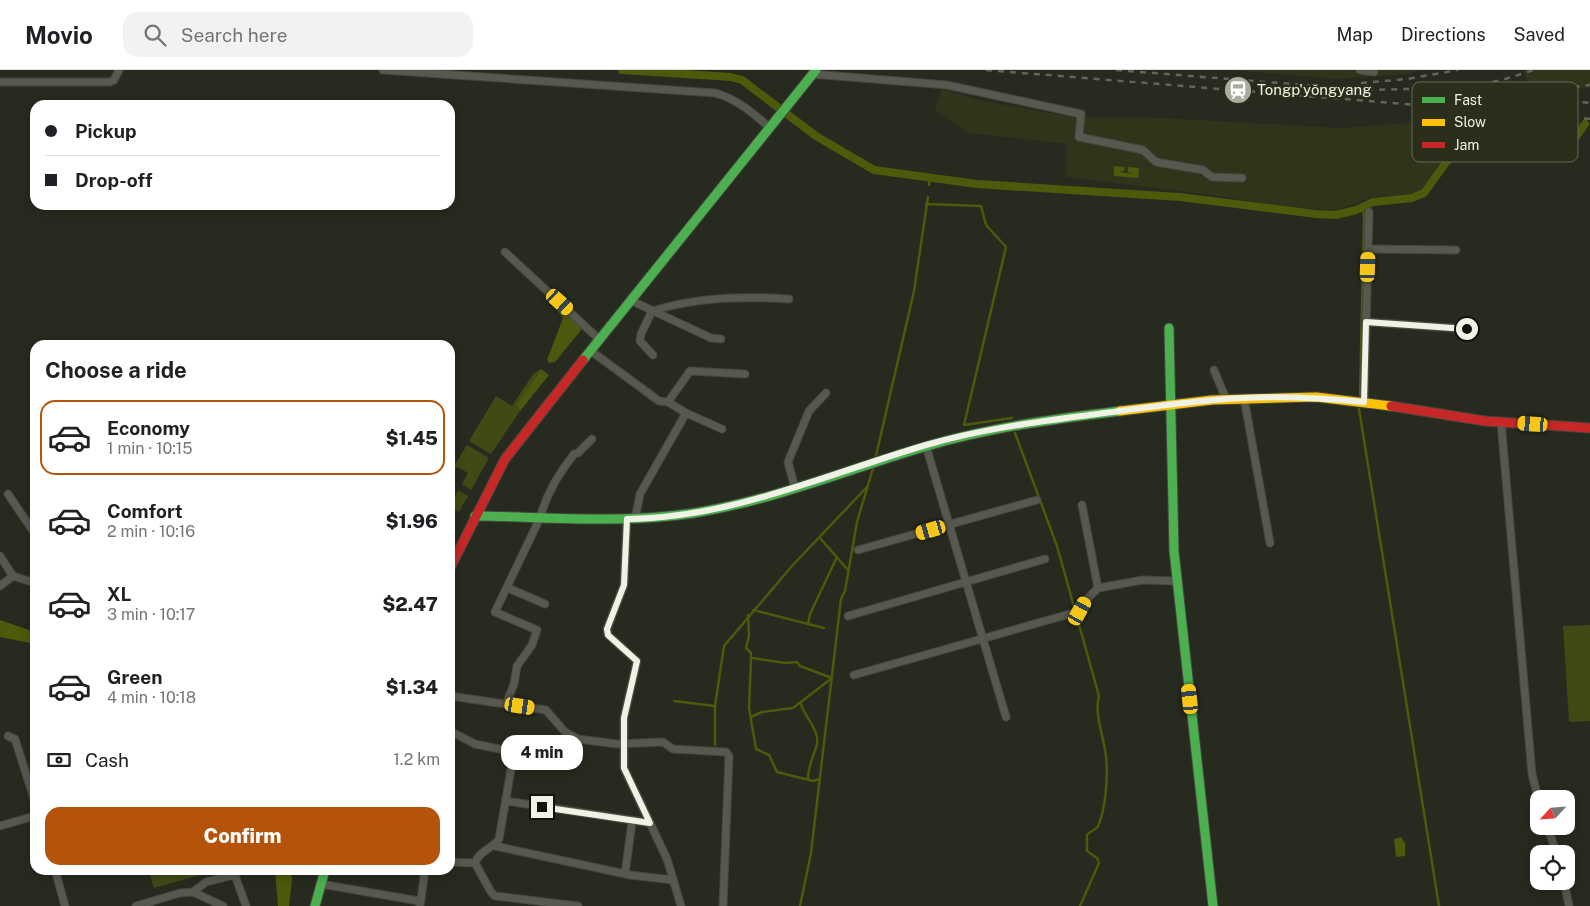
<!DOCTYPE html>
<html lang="en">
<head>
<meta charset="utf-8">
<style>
  :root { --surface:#fff; --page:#f2f2f2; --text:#202124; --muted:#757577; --line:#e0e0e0; --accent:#b45309 }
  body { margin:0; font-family:"Public Sans",sans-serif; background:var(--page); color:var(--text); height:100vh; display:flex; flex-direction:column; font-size:19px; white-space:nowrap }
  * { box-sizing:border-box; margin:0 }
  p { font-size:16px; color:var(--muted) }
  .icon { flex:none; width:28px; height:28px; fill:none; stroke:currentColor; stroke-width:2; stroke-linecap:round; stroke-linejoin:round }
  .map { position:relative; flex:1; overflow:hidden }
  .panel { position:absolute; left:30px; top:270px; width:425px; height:535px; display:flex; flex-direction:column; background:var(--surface); border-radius:15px; box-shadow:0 2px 12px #0003 }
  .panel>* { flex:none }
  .top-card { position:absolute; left:30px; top:30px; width:425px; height:110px; border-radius:15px; box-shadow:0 2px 12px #0003; display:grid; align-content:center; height:110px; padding:0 15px; background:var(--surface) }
  .needle { width:32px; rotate:244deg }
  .controls { position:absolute; left:1530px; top:720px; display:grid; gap:10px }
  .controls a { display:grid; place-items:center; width:45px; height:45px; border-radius:10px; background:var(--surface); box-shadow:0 2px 12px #0003; font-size:25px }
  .end { position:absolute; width:22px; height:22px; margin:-11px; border:6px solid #eff2e5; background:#111; box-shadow:0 0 0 2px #111 }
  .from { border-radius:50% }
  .bubble { position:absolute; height:35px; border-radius:15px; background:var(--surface); box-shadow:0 2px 12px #0003; font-size:16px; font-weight:800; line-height:35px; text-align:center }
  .car { position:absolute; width:15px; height:30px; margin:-15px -8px; border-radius:6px; box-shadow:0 0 4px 1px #0007; background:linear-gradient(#f5c518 24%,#345 0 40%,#f5c518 0 76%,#345 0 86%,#f5c518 0) }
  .top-card b { display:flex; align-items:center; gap:18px; height:48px; font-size:19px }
  .top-card b+b { border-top:1px solid var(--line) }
  .top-card i { width:12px; height:12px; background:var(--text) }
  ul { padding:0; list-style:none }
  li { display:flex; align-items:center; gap:15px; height:75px; margin:0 10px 8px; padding:0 5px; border:2px solid transparent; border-radius:15px }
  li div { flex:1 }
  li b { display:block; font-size:19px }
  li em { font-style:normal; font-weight:800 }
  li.on { border-color:var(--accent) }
  li>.icon { width:45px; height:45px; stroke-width:1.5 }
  h2 { padding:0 15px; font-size:22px; line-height:60px }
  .pay { display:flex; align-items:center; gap:12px; height:55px; padding:0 15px; font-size:19px }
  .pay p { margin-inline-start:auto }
  .button { display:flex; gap:10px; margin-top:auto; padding:10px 15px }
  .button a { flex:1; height:58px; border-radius:15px; background:var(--accent); color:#fff; font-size:20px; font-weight:800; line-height:58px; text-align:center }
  header { display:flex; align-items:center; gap:30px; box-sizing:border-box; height:70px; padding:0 25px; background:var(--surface); border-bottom:1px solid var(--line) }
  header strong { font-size:24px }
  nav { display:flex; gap:28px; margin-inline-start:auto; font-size:18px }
  .search { width:350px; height:45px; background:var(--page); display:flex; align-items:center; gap:12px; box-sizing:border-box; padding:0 18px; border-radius:15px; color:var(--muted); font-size:19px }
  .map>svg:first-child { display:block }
  .built { fill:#2f341b }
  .green { fill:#404a15 }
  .forest { fill:#4c580e }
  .water { fill:#4d590b }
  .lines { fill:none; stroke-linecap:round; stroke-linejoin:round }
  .stream { stroke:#4d590b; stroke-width:2.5 }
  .canal { stroke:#4d590b; stroke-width:8 }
  .street-casing { stroke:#45473d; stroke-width:9 }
  .fast-casing { stroke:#45473d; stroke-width:11 }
  .slow-casing { stroke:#45473d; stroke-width:11 }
  .jam-casing { stroke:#45473d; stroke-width:11 }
  .street { stroke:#575950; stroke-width:7 }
  .fast { stroke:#4caf50; stroke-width:9 }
  .slow { stroke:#ffc107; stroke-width:9 }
  .jam { stroke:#c62828; stroke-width:9 }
  .rail { stroke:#62645d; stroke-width:2.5; stroke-dasharray:6 6; stroke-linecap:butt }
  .route { stroke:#eff2e5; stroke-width:6 }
  .labels { text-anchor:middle; stroke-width:5; stroke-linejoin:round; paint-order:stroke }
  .poi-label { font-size:15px; fill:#eff2e5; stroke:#2a2e1a; text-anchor:start }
  .key { fill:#2a2e1a; stroke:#656957; stroke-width:1 }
  .key-label { font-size:14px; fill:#eff2e5 }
</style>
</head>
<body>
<header>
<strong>Movio</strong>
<div class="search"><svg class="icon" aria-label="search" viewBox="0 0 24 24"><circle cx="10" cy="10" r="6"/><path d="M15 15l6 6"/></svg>Search here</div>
<nav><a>Map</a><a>Directions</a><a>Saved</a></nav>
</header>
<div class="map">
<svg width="1590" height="836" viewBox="0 0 1590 836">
  <rect width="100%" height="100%" fill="#272a1e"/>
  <g class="built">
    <path d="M 1230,0 L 1421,0 L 1406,4 L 1338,9 Z"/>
    <path d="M 1523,0 L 1590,0 L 1590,18 L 1533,25 Z"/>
    <path d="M 942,19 L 979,30 L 1072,47 L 1164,48 L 1340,58 L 1490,47 L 1560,47 L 1573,68 L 1561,81 L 1544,85 L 1496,76 L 1458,82 L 1442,90 L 1426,115 L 1417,123 L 1374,127 L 1336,140 L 1292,138 L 1218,126 L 1066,107 L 1067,74 L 968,63 L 935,40 Z"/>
  </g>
  <g class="green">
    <path d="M 541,299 L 516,335 L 520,341 L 491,384 L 469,371 L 496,326 L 512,336 L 533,304 Z"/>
    <path d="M 467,375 L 489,388 L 471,420 L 462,414 L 468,403 L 457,397 L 455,400 L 452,399 Z"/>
    <path d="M 458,420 L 468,426 L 459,442 L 450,437 Z"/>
    <path d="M 1590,555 L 1590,651 L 1569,652 L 1563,556 Z"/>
    <path d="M 148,800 L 218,800 L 154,818 Z"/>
  </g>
  <g class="forest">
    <path d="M 559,236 L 574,248 L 582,259 L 555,292 L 550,293 L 547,290 L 563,248 L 556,240 Z"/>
    <path d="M 541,299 L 549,305 L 520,341 L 516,335 Z"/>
  </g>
  <g class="water">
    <path d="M 1114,96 L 1125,97 L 1124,101 L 1119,102 L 1134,104 L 1128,102 L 1128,97 L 1139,98 L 1138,108 L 1114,106 Z"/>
    <path d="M 0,550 L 35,562 L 35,574 L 0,567 Z"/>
    <path d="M 1401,767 L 1405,773 L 1405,786 L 1396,787 L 1394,769 Z"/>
    <path d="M 275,800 L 290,800 L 292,810 L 289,836 L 278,836 Z"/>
  </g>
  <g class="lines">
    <g class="stream">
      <path d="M 929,115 L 929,109"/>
      <path d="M 926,134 L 981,136 L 986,155 L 1006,177 L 964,355 L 1012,348"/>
      <path d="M 1360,325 L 1364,150 L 1363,137"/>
      <path d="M 1359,339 L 1439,836"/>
      <path d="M 1015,363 L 1057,476 L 1099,626 C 1094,646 1104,666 1106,687 C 1108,704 1106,739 1098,756 C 1096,760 1090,761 1087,765 L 1087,781 L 1097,788 L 1099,793 L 1080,836"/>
      <path d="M 875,390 L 914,221 L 928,127"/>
      <path d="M 820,468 L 848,500"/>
      <path d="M 753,540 L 824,558"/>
      <path d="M 748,545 L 749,566 L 746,578 L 751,583 L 751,588 L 749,638 L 756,679 L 769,685 L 777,702 L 813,711 L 820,709"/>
      <path d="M 808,554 L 810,544 L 837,487"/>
      <path d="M 752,588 L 786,593 L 797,592 L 800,596 L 832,608"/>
      <path d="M 674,631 L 715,636"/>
      <path d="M 801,634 C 804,646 820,661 817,674 C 814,686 808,695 808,709"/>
      <path d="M 751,647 L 762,642 L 793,638 L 832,608"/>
      <path d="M 715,675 L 715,636 L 724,576 L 792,496 L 867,417"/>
      <path d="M 800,836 L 811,783 L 841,529 L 845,521 L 857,452 L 874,395"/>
    </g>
    <path class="canal" d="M 622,0 L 731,7 L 742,10 L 816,66 L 874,100 L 977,114 L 1180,127 L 1316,144 L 1336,145 L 1356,140 L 1373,132 L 1412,128 L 1424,123 L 1447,91 L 1458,85 L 1498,78 L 1528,88 L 1553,88 L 1566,81 L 1585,54"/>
    <defs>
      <g id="street">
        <path d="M 383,0 L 715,23 C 737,29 753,43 770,58"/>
        <path d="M 1360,0 L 1374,2"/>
        <path d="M 812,4 L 947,15 L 1081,44 L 1079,67 L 1143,80 L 1156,92 L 1203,100 L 1212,107 L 1242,108"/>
        <path d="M 0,12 L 110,12 L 114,10 L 119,0"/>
        <path d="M 1369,179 L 1456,180"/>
        <path d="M 505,182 L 600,270"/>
        <path d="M 632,231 L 711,268 L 721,269"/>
        <path d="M 1367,252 L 1467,259"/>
        <path d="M 591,281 L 659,331 L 668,332 L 690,301 L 745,304"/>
        <path d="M 653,285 L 640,271 L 641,264 L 652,241 C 697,227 742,226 789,229"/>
        <path d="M 1214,300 L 1226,329"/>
        <path d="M 1244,328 L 1270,473"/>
        <path d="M 668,332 L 686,343 L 722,359"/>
        <path d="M 1364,332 L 1369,142"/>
        <path d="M 1501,352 L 1532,704 L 1539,732"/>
        <path d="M 926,376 L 1006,647"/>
        <path d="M 795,418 L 788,392 L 809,341 L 826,323"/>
        <path d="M 8,424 L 35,464"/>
        <path d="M 1082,435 L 1098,518"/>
        <path d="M 627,449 L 624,515 L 607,559 L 608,565 L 637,591 L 624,648 L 624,698 L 667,789 L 681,836"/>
        <path d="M 635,449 L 640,424 L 686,343"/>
        <path d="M 858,480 L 1037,430"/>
        <path d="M 0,486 L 13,506 L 0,516"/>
        <path d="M 13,506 L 35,513"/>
        <path d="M 508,518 L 545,534"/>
        <path d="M 848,546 L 1045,489"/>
        <path d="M 854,605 L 1080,541 L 1088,528 L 1098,518 L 1143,510 L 1177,511"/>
        <path d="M 450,626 L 546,640 L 565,662 L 578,669 L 617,674 L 663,672 L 673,679 L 726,682 L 729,686 L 723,836"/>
        <path d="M 506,634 L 514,614 L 517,596 L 532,575 L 537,560 L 495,542 L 540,448 C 546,425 559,403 574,384 L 578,383 L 592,369"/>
        <path d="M 450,661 L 475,674 L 514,682 L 499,769 C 492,779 479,781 475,793"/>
        <path d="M 8,666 L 15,669 L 35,732"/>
        <path d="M 506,731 L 650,753"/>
        <path d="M 0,756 L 35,746"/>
        <path d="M 1547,756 L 1557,784"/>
        <path d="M 495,776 L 630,805 L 673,810"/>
        <path d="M 450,792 L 475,793 L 491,822 L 495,826 L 578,836"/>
        <path d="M 55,800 L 65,836"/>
        <path d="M 233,800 L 246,836"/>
        <path d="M 625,804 L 632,752"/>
        <path d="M 1564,811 L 1569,836"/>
        <path d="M 321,814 L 419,831"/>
        <path d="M 193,822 L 206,812 L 234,805"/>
        <path d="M 136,836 L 180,823 L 193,822 L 223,836"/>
        <path d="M 420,836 L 425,800"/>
      </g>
      <g id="fast">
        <path d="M 1169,258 L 1174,481 L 1213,836"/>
        <path d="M 583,290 L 816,0"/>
        <path d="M 475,446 C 548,447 622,454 694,443 C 775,430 849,399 927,376 C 991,357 1055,349 1120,341"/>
        <path d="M 315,836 L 325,800"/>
      </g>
      <path id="slow" d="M 1120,341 L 1212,330 L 1316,327 L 1391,336"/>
      <g id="jam">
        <path d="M 1391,336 L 1485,351 L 1590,358"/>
        <path d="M 450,498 L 505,389 L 583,290"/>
      </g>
    </defs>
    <use href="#street" class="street-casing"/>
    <use href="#fast" class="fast-casing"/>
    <use href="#slow" class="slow-casing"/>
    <use href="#jam" class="jam-casing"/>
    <use href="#street" class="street"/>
    <use href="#fast" class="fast"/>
    <use href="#slow" class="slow"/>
    <use href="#jam" class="jam"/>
    <g class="rail">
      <path d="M 986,0 L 1590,49"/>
      <path d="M 1116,0 L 1367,20 L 1449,18 L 1590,33"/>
      <path d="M 1361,13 L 1407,9 L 1458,0"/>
      <path d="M 1469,17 L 1502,10 L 1534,0"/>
      <path d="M 1526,23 L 1590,15"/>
    </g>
  </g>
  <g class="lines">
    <path class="route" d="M 542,737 L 650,753 L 624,698 L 624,648 L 637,591 L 608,565 L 607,559 L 624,515 L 627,449 C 732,448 827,404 926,375 C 985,358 1037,352 1097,344 C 1146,338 1194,330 1243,328 C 1284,326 1324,328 1364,332 L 1366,252 L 1467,259"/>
  </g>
  <defs>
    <symbol id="station-disc" viewBox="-11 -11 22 22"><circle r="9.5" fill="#a9ac9f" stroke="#2a2e1a"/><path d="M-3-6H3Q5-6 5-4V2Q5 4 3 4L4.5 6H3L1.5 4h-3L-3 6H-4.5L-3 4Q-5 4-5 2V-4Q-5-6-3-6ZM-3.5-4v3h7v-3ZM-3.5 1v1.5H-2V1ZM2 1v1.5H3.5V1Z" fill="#fff"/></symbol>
  </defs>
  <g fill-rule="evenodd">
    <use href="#station-disc" x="1222" y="4" width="32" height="32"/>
  </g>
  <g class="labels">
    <g class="poi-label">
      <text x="1257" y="25">Tongp'yŏngyang</text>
    </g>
  </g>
  <rect x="1412" y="12" width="166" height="80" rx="8" class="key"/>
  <rect x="1422" y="27" width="23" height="6" fill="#4caf50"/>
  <rect x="1422" y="49" width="23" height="7" fill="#ffc107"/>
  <rect x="1422" y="72" width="23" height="6" fill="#c62828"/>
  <g class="key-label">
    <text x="1454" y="35">Fast</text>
    <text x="1454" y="57">Slow</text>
    <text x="1454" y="80">Jam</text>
  </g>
</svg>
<div class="controls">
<a><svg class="needle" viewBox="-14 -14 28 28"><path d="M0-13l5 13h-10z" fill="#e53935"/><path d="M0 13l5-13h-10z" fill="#757577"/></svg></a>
<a><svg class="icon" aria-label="locate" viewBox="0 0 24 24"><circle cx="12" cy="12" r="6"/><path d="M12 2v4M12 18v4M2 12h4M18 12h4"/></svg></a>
</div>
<i class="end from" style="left:1467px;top:259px"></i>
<i class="end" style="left:542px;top:737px"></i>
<div class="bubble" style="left:501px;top:665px;width:82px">4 min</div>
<i class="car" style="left:1368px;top:197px;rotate:2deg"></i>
<i class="car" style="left:560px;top:232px;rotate:132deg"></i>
<i class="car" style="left:1533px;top:354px;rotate:274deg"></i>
<i class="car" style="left:931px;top:460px;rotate:254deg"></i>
<i class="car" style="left:1080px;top:541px;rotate:29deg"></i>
<i class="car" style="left:1190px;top:629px;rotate:354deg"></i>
<i class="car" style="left:520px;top:636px;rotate:99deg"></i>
<div class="top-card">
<b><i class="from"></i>Pickup</b>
<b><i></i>Drop-off</b>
</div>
<section class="panel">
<h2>Choose a ride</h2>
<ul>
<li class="on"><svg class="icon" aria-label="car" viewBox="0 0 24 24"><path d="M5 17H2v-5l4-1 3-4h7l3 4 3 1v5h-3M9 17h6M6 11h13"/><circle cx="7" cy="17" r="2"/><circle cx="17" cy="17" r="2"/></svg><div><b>Economy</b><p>1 min · 10:15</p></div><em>$1.45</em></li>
<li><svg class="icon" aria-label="car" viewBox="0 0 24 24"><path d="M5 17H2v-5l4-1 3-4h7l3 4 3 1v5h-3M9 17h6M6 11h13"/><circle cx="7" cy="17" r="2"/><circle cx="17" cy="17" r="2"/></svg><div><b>Comfort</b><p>2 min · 10:16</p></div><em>$1.96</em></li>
<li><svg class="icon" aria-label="car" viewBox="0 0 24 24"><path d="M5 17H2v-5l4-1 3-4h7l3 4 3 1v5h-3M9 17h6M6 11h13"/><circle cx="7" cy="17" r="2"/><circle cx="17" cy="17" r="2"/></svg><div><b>XL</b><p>3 min · 10:17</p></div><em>$2.47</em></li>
<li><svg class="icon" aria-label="car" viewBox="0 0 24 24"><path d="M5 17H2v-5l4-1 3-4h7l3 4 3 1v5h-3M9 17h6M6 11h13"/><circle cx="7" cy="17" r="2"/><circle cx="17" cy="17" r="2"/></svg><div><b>Green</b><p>4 min · 10:18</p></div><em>$1.34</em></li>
</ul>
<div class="pay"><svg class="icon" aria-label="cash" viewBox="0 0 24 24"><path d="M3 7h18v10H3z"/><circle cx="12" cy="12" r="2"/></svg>Cash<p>1.2 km</p></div>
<div class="button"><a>Confirm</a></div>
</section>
</div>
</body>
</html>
